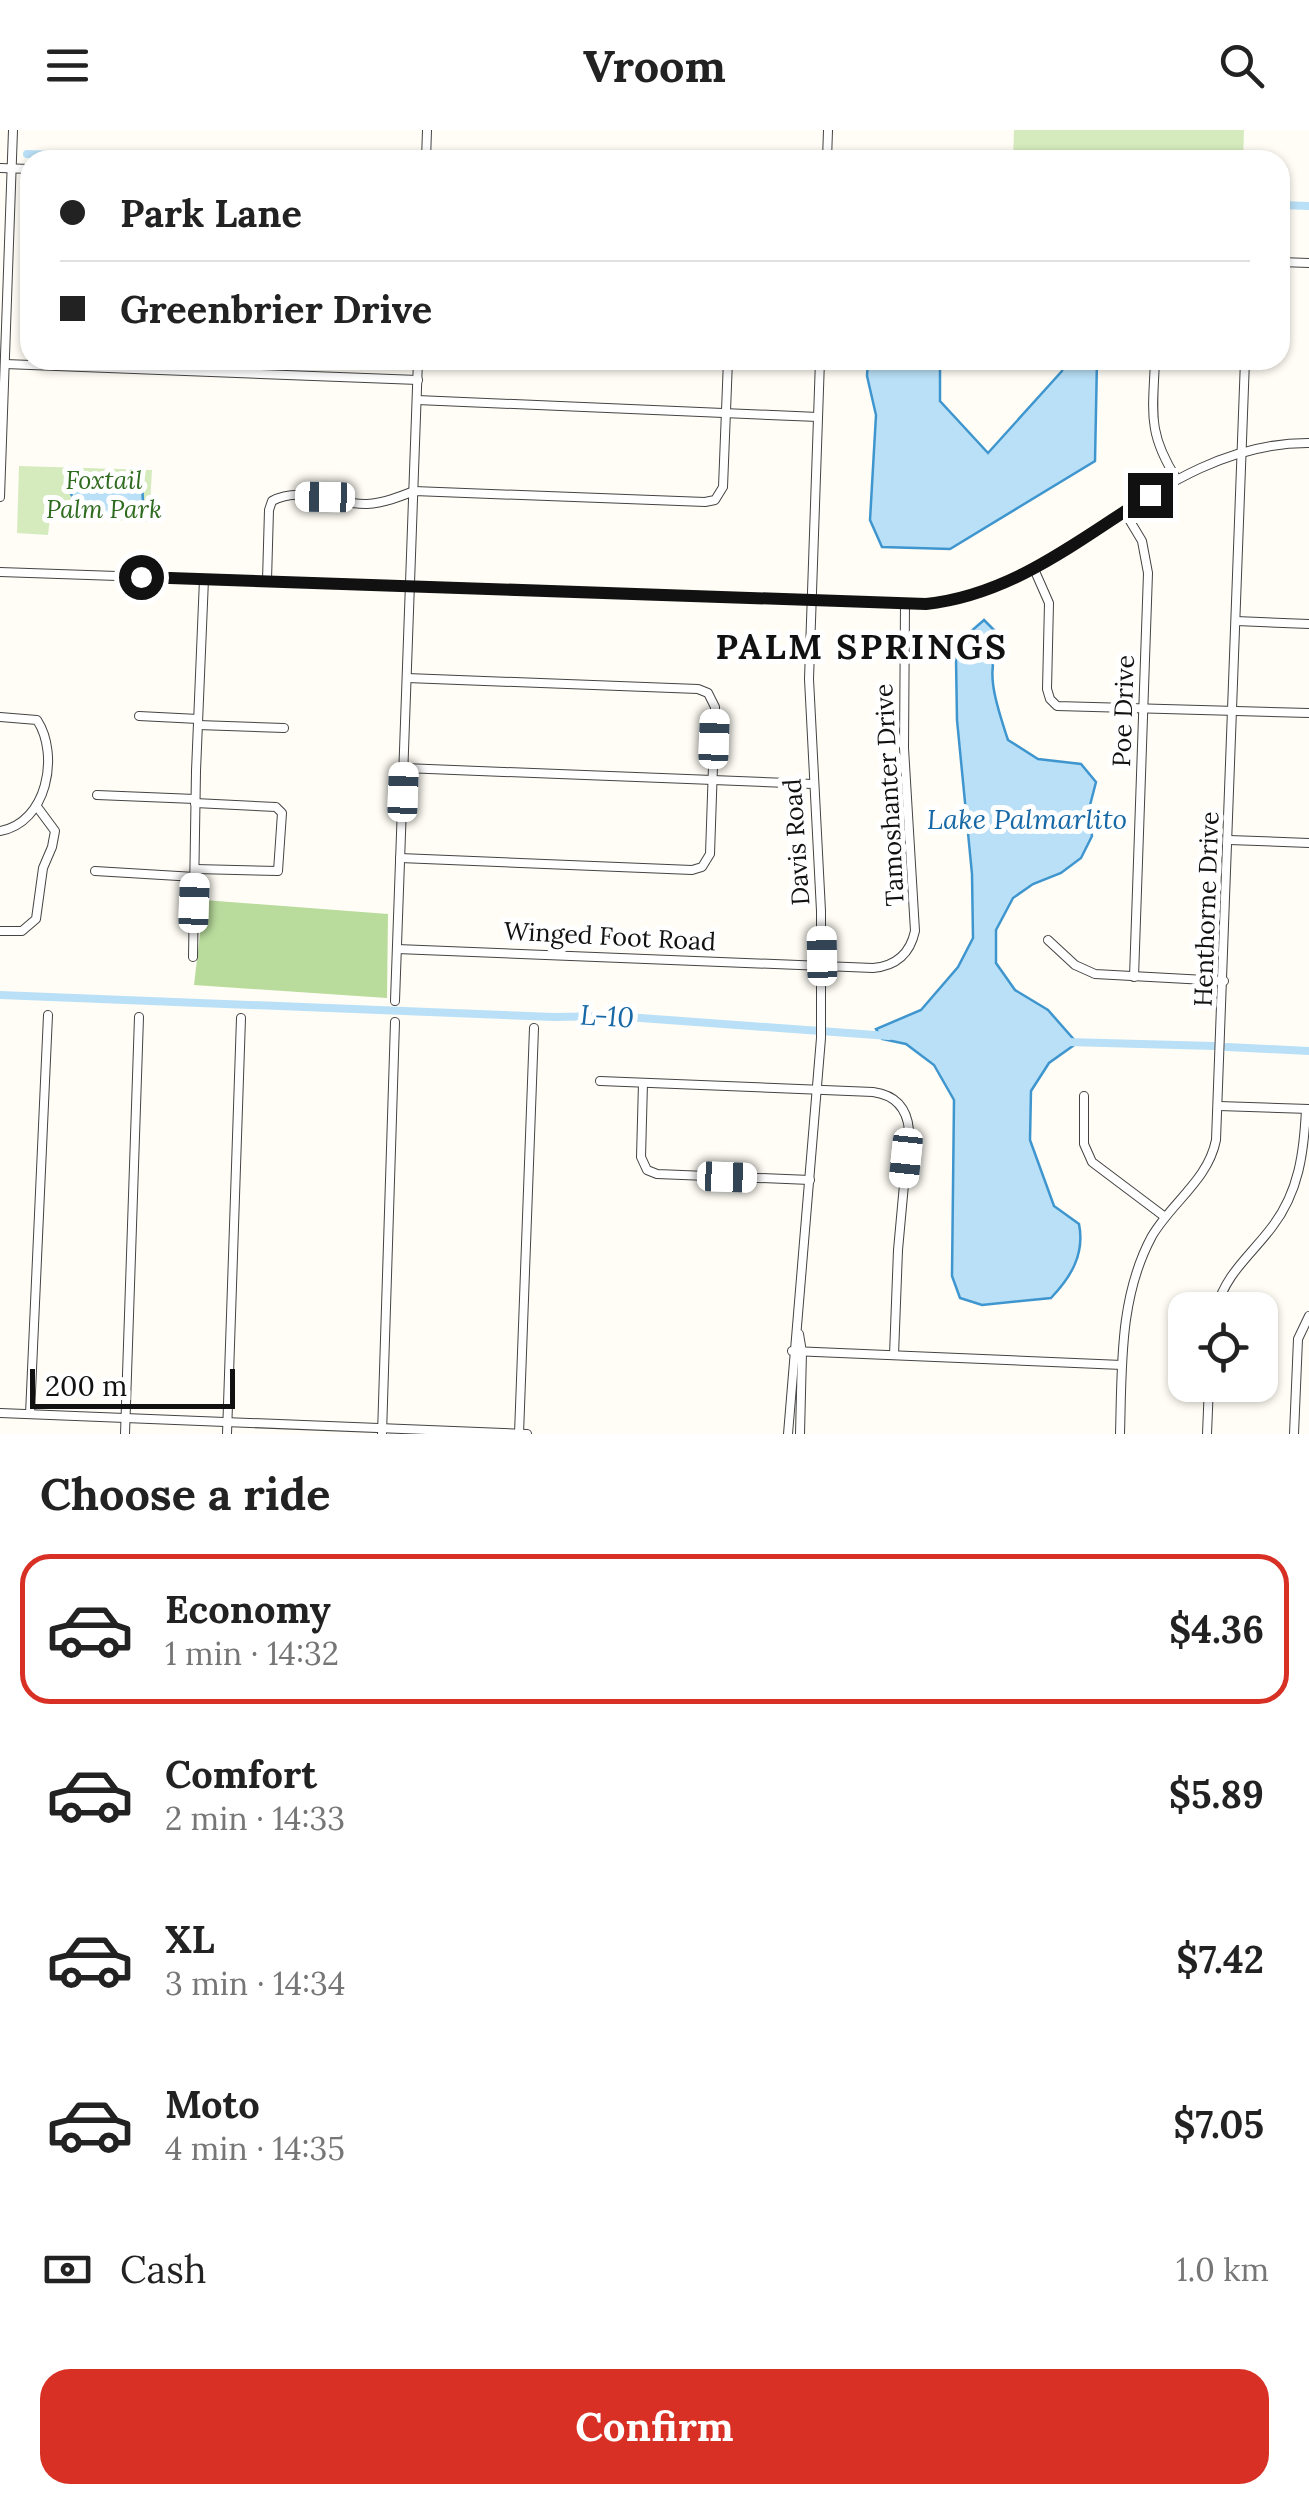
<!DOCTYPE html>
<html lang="en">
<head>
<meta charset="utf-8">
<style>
  :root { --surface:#fff; --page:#f6f6f6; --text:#222; --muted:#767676; --line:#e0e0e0; --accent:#d93025 }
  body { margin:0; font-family:Lora,serif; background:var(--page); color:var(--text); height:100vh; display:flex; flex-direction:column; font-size:38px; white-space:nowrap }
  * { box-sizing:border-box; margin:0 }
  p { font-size:32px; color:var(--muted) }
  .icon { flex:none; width:55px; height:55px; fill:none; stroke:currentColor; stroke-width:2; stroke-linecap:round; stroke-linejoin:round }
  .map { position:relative; height:1304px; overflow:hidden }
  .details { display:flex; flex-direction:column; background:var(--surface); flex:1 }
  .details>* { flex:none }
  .hud { position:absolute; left:20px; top:20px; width:1270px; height:220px; border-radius:30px; box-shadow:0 2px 8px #0004; display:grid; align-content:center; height:220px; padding:0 40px; background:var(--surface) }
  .tools { position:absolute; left:1168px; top:1162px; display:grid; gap:20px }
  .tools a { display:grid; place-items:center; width:110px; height:110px; border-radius:20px; background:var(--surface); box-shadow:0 2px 8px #0004; font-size:50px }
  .scale { position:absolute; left:30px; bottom:25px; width:205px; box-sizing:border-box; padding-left:10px; border:5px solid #111; border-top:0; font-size:28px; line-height:35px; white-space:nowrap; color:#111; -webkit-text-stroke:8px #fff; paint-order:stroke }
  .end { position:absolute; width:45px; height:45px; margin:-22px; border:12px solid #111; background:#fff; box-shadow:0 0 0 5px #fff }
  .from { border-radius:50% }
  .car { position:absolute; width:30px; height:60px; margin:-30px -15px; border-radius:12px; box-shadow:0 0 8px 2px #0007; background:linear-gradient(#fff 24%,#345 0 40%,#fff 0 76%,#345 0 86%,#fff 0) }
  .hud b { display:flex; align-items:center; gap:35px; height:95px; font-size:38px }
  .hud b+b { border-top:2px solid var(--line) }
  .hud i { width:25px; height:25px; background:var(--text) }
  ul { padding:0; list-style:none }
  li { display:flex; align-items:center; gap:30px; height:150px; margin:0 20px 15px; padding:0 20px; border:5px solid transparent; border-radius:30px }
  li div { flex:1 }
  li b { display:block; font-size:38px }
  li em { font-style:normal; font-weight:700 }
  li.selected { border-color:var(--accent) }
  li>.icon { width:90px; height:90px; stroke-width:1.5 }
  h2 { padding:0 40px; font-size:45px; line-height:120px }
  .pay { display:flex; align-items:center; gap:25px; height:110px; padding:0 40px; font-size:38px }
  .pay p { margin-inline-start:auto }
  .primary-button { display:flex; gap:20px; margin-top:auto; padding:20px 40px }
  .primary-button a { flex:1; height:115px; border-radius:30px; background:var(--accent); color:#fff; font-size:40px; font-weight:700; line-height:115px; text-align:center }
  header { display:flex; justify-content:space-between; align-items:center; height:130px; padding:0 40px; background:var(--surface); font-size:45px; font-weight:700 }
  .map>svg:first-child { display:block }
  .green { fill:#d5ebbd }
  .forest { fill:#b9dc9c }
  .water { fill:#b9e0f7; stroke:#3f96cf; stroke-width:2.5 }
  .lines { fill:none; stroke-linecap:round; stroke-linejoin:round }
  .canal { stroke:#b9e0f7; stroke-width:8 }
  .minor-casing { stroke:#444; stroke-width:10 }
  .minor { stroke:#fff; stroke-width:8 }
  .route { stroke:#111; stroke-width:12 }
  .labels { text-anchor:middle; stroke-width:10; stroke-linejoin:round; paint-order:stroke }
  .park-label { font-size:25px; font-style:italic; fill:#2f6b1f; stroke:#fff }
  .street-label { font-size:25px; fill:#111; stroke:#fff }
  .water-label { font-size:28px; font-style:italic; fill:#1768a6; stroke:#fff }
  .district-label { font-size:35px; font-weight:bold; letter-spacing:2.5px; fill:#111; stroke:#fff }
</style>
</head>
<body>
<header><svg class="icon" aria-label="menu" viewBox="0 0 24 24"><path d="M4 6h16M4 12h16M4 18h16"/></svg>Vroom<svg class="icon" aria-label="search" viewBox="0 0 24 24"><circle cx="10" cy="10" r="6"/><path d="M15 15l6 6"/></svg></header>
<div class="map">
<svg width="1309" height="1304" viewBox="0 0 1309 1304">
  <rect width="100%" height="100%" fill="#fffdf5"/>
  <g class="green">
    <path d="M 1014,0 L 1244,0 L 1243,30 L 1013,30 Z"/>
    <path d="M 19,336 L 152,340 L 149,392 L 50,387 L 48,405 L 17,403 Z"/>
  </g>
  <path class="forest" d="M 204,770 L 388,784 L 387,868 L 194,855 Z"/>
  <g class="water">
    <path d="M 868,230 L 940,230 L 940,271 L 988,323 L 1062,241 L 1064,230 L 1097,230 L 1095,331 L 950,419 L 882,417 L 870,390 L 876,285 L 867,246 Z"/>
    <path d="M 133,346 L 142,350 L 143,373 C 122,391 101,388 77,375 L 70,362 L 82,348 L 116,354 Z"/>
    <path d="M 984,490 L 1001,507 C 983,541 997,576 1008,610 L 1038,629 L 1081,634 L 1096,652 L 1089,679 L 1092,706 L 1081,728 L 1061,743 L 1033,754 L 1013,768 L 996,800 L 996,833 L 1015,860 L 1048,880 L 1077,913 L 1049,933 L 1031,961 L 1030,1010 L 1054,1076 L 1079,1094 C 1085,1124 1071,1147 1051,1168 L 982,1175 L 960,1168 L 952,1146 L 954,970 L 934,935 L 906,914 L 882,909 L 876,899 L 921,880 L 958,837 L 973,808 L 972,744 L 957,590 L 956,529 L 969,503 Z"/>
  </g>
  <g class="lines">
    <g class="canal">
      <path d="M 27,24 L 227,30"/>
      <path d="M 1280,75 L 1309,76"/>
      <path d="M 0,865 L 554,887 L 613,886 L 889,906"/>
      <path d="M 1068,912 L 1214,916"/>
      <path d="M 1227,917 L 1309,921"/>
    </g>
    <defs>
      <g id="minor">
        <path d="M 426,30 L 427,0"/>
        <path d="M 827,30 L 828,0"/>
        <path d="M 0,38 L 30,39"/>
        <path d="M 1280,132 L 1309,133"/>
        <path d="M 1155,230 C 1153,282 1147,302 1176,348"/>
        <path d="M 5,234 L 418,250"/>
        <path d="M 417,270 L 818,287"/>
        <path d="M 0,367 L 13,0"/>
        <path d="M 1124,381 L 1142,411 L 1148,443 L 1134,847"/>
        <path d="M 1034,439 L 1049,473 L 1047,559 L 1050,569 L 1057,576 L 1309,583"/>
        <path d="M 0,442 L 926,474 C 1070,459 1159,312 1309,313"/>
        <path d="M 267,450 L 269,380 L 272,371 C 301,355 338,375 367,374 C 384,373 399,367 414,361 L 705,372 L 715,370 L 723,357 L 728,230"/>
        <path d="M 1236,491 L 1309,494"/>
        <path d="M 139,586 L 198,589"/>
        <path d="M 0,587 L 37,590 C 60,625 47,693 0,701"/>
        <path d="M 198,595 L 284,598"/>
        <path d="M 404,638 L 813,654"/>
        <path d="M 97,665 L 195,669"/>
        <path d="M 195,673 L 276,677 L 282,683 L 278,741 L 195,739"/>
        <path d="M 1229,710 L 1309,713"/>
        <path d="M 400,728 L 692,740 L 702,737 L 710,724 L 715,577 L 708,563 L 698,559 L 407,548"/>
        <path d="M 95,741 L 195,747"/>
        <path d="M 0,801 L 22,801 L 36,789 L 43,738 L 52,717 L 55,701 L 38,678"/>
        <path d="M 1048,810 L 1075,835 L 1095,844 L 1224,851"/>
        <path d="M 397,819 L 873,838 C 896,836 910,824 915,801 L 904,618 L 905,474"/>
        <path d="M 193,827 L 196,641 L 204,449"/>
        <path d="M 395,871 L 418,230"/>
        <path d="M 600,951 L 873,962 C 895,965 907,978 909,1000 L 898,1120 L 894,1225"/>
        <path d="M 643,953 L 641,1027 L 647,1040 L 657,1044 L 810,1050"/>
        <path d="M 1084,966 L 1084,1014 L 1092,1032 L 1165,1087"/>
        <path d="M 1219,976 L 1309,979"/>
        <path d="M 1216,1180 C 1225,1144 1251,1125 1272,1097 C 1299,1062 1304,1022 1306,979"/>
        <path d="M 799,1204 L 802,1222 L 800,1304"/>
        <path d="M 792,1221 L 1122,1235"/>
        <path d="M 0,1283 L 527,1304"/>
        <path d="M 30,1284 L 48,885"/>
        <path d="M 125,1304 L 139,887"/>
        <path d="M 227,1304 L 241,888"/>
        <path d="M 382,1304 L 395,892"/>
        <path d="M 519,1304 L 534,898"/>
        <path d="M 788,1304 L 821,908 L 821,781 L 809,549 L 820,230"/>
        <path d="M 1120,1304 C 1122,1236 1119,1167 1152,1106 C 1172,1072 1208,1050 1216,1010 L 1245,230"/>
        <path d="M 1207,1304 L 1209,1255"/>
        <path d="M 1294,1304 L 1298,1209 L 1309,1186"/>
      </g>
    </defs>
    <use href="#minor" class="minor-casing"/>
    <use href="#minor" class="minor"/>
  </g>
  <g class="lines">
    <path class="route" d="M 141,447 L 926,474 C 1012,465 1079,410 1150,365"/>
  </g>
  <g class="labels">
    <g class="park-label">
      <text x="104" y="359">Foxtail<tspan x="104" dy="29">Palm Park</tspan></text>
    </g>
    <g class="street-label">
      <text transform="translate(1123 581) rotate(-88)" y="9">Poe Drive</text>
      <text transform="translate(889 665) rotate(-93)" y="9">Tamoshanter Drive</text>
      <text transform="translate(796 712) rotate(-94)" y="9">Davis Road</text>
      <text transform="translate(1206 779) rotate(-88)" y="9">Henthorne Drive</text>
      <text transform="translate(610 806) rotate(3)" y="9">Winged Foot Road</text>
    </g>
    <g class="water-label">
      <text x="1027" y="699">Lake Palmarlito</text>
      <text transform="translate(607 886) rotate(3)" y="10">L-10</text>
    </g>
    <g class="district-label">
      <text x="862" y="529">PALM SPRINGS</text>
    </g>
  </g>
</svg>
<div class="tools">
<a><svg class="icon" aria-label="locate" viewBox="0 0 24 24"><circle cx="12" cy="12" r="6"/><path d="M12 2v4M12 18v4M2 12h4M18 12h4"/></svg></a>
</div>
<div class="scale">200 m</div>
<i class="end from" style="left:141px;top:447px"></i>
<i class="end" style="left:1150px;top:365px"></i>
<i class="car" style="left:325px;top:367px;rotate:271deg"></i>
<i class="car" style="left:714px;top:609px;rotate:2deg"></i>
<i class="car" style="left:403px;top:662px;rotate:2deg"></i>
<i class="car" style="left:194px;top:773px;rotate:2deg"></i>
<i class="car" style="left:822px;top:826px;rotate:359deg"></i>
<i class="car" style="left:906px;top:1028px;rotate:186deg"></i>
<i class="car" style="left:727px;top:1047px;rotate:92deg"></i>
<div class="hud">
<b><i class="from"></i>Park Lane</b>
<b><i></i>Greenbrier Drive</b>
</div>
</div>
<section class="details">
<h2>Choose a ride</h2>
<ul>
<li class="selected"><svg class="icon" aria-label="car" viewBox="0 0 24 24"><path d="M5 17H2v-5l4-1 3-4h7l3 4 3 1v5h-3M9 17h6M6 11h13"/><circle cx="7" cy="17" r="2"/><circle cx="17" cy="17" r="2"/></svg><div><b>Economy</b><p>1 min · 14:32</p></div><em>$4.36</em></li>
<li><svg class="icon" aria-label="car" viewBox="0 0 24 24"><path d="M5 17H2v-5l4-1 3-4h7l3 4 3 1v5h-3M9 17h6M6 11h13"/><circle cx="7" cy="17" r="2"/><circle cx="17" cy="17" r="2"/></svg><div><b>Comfort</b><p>2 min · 14:33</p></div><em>$5.89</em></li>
<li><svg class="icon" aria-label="car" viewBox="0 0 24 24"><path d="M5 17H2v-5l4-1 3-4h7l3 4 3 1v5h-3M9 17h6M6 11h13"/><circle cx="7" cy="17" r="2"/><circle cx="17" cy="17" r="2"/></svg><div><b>XL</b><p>3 min · 14:34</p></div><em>$7.42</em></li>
<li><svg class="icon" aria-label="car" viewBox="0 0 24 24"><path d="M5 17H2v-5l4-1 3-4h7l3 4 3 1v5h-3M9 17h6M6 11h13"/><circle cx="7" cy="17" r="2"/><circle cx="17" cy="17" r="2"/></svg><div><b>Moto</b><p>4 min · 14:35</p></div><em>$7.05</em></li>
</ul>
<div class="pay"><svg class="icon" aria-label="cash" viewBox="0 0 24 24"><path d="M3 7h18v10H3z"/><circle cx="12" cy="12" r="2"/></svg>Cash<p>1.0 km</p></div>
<div class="primary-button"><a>Confirm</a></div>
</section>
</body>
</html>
